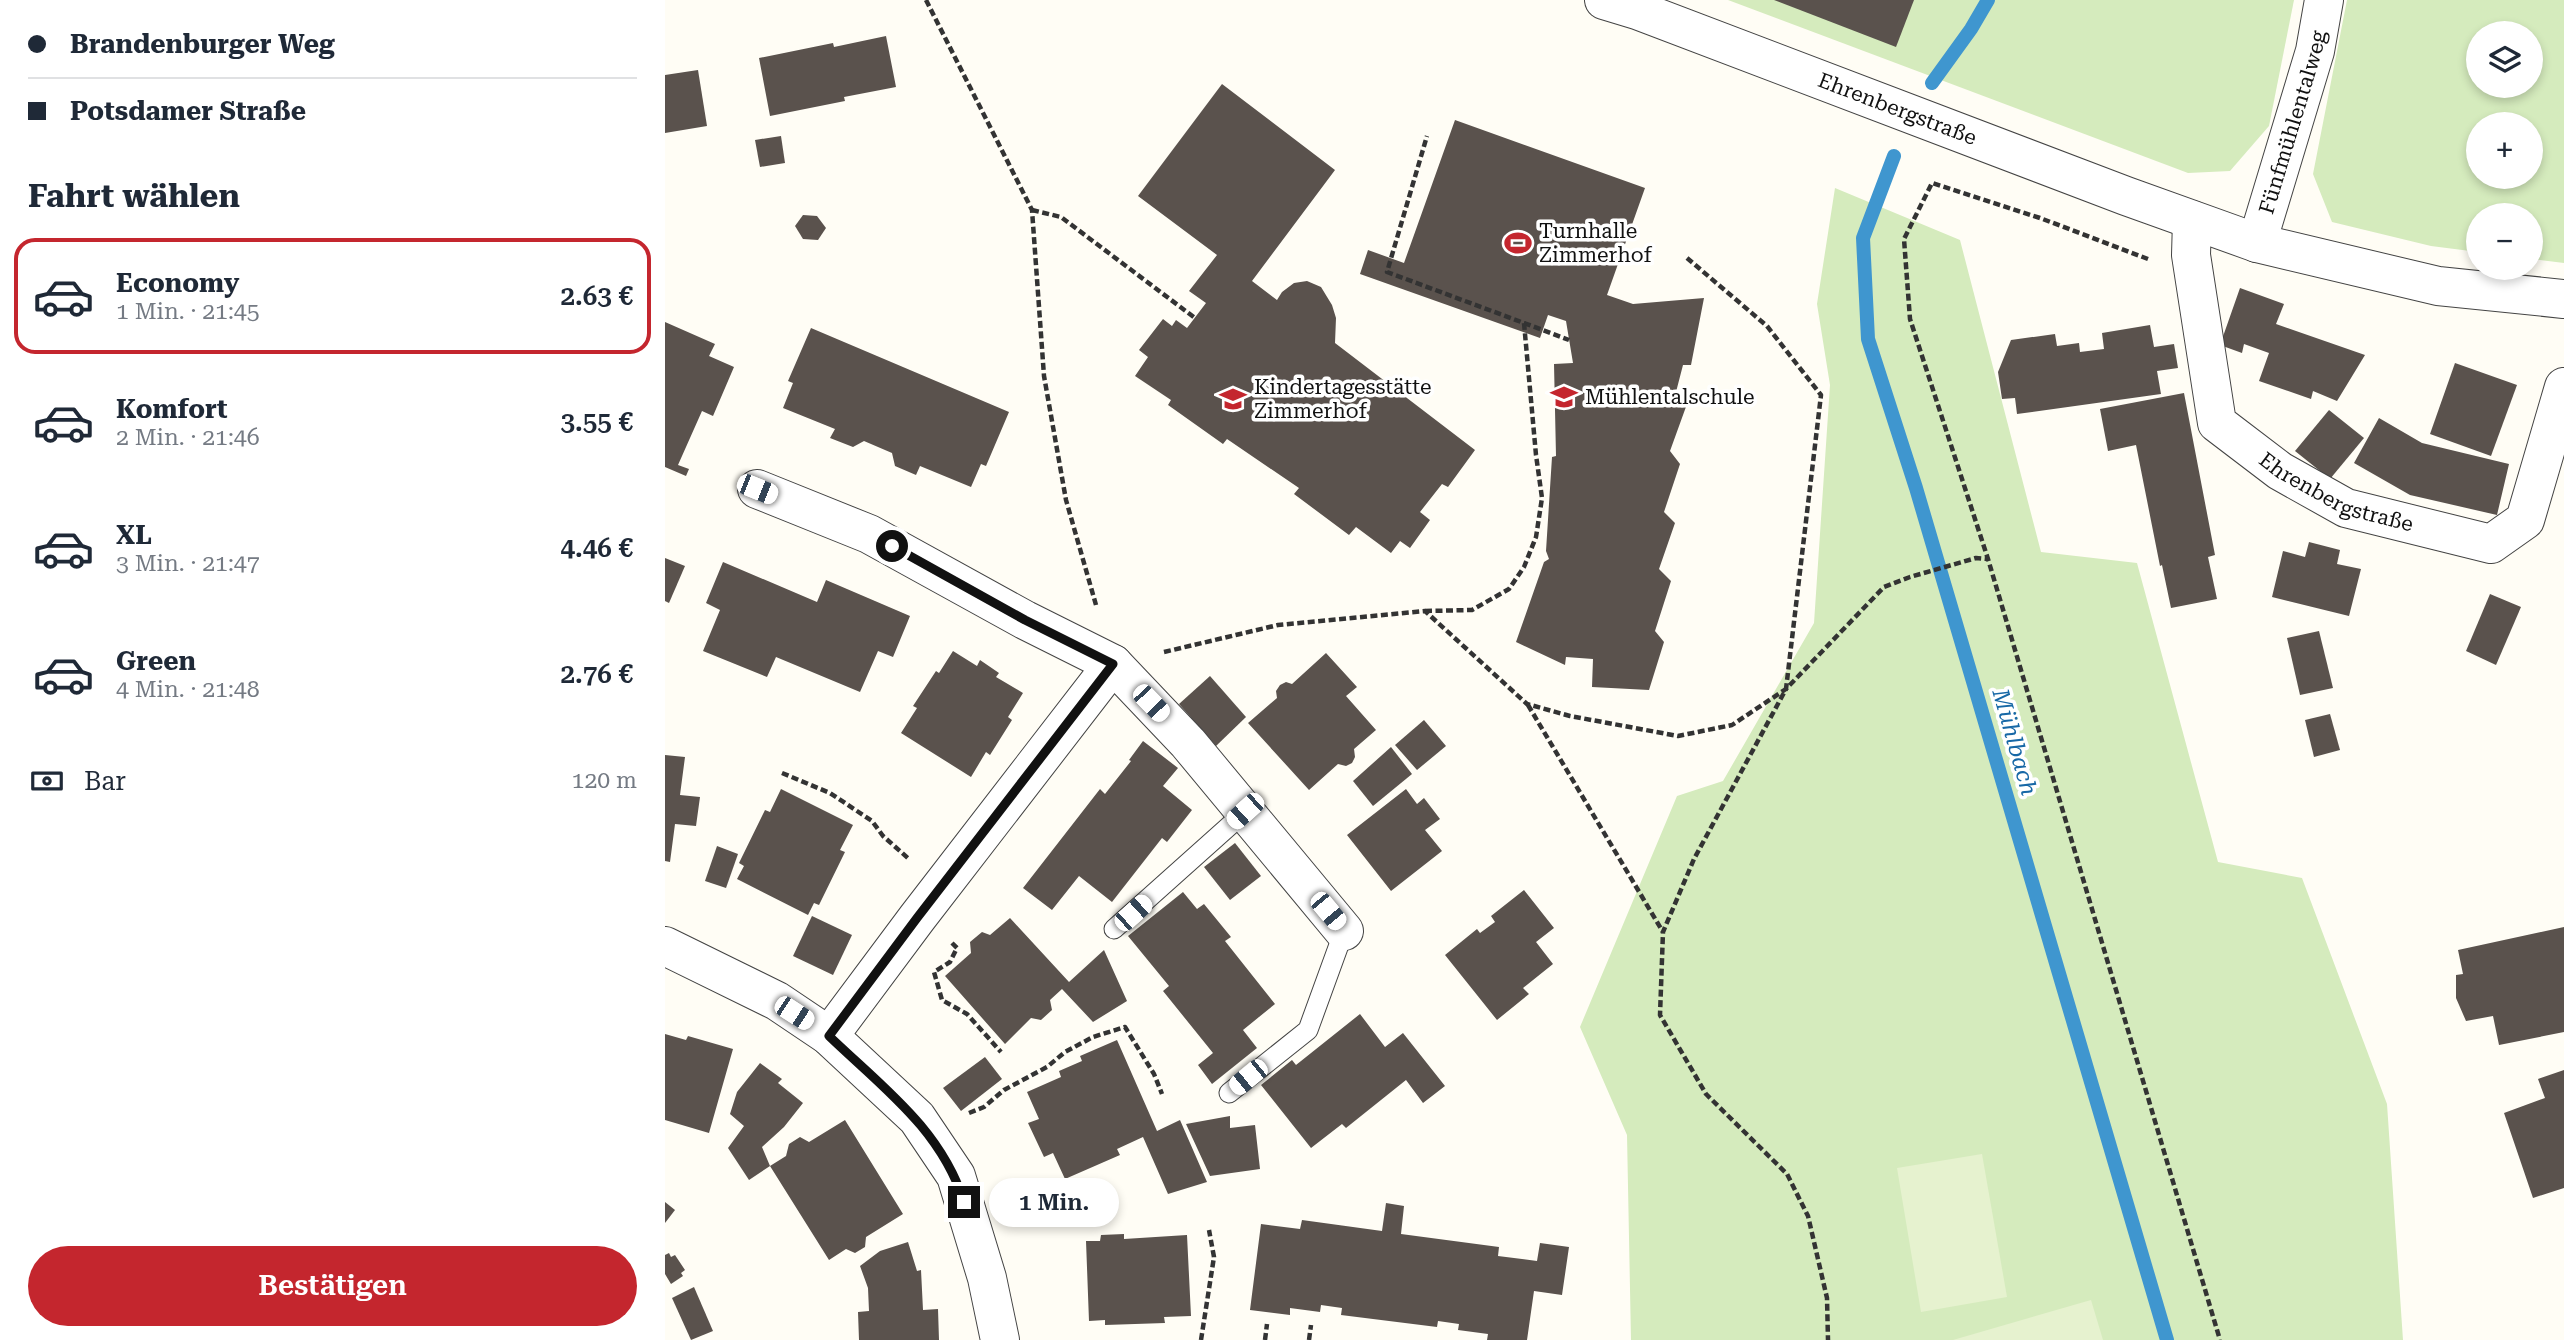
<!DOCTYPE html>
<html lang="de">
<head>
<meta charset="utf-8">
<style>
  :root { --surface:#fff; --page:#f6f6f7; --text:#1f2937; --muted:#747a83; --line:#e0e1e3; --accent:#c4262e }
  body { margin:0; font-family:"Roboto Serif",serif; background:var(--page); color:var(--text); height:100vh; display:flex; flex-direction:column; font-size:26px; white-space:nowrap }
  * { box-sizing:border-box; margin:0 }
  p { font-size:23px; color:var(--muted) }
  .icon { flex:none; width:38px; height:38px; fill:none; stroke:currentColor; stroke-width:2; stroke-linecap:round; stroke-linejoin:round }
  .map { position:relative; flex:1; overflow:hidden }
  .details { display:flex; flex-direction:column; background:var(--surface); width:665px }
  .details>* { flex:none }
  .guide { display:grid; align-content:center; height:154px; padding:0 28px; background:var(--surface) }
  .fabs { position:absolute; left:1801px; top:21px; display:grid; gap:14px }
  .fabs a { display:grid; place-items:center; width:77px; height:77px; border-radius:50%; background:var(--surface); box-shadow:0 4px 10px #0003; font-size:35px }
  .end { position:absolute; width:32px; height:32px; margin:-16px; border:9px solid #111; background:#fff; box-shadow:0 0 0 4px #fff }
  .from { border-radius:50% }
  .bubble { position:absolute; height:49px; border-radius:24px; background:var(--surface); box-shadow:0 4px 10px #0003; font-size:23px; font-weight:600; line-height:49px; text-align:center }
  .car { position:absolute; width:21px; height:42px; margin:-21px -10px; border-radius:9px; box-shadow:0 0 5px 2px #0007; background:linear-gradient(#fff 24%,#345 0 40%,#fff 0 76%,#345 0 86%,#fff 0) }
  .guide b { display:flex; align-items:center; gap:24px; height:66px; font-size:26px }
  .guide b+b { border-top:2px solid var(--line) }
  .guide i { width:18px; height:18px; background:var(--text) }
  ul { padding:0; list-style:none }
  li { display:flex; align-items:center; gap:21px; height:116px; margin:0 14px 10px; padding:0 14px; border:4px solid transparent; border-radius:21px }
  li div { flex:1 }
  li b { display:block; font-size:26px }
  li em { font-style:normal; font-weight:600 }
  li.selected { border-color:var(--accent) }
  li>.icon { width:63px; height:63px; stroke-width:1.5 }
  h2 { padding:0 28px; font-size:32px; line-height:84px }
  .pay { display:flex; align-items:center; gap:18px; height:77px; padding:0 28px; font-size:26px }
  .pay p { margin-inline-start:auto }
  .cta { display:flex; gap:14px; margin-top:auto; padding:14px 28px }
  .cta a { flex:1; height:80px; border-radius:42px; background:var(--accent); color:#fff; font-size:28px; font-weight:600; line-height:80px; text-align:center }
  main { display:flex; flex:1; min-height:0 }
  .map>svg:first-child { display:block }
  .green { fill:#d5ebbd; fill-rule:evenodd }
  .pitch { fill:#e6f2cf }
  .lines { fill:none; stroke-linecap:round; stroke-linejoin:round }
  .stream { stroke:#3f96cf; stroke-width:14 }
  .building { fill:#5a524d }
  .service-casing { stroke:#444; stroke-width:21 }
  .minor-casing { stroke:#444; stroke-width:40 }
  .tertiary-casing { stroke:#444; stroke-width:40 }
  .path { stroke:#333; stroke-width:4.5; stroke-dasharray:7 3.5; stroke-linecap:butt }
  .service { stroke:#fff; stroke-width:19 }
  .minor { stroke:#fff; stroke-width:38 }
  .tertiary { stroke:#fff; stroke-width:38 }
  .route { stroke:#111; stroke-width:9 }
  .labels { text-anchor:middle; stroke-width:7; stroke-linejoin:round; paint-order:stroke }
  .street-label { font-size:21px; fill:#111; stroke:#fff }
  .poi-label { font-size:21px; fill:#111; stroke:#fff; text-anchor:start }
  .water-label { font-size:23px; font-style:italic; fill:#1768a6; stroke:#fff }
</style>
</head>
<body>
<main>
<section class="details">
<div class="guide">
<b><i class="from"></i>Brandenburger Weg</b>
<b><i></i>Potsdamer Straße</b>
</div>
<h2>Fahrt wählen</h2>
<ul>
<li class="selected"><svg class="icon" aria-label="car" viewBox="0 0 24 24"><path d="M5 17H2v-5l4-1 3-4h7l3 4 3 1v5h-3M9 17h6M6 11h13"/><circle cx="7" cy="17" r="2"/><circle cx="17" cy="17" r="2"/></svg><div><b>Economy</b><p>1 Min. · 21:45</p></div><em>2.63 €</em></li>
<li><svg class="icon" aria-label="car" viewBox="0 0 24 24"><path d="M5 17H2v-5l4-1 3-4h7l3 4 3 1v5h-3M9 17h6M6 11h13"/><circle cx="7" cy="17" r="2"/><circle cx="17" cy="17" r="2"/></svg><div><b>Komfort</b><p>2 Min. · 21:46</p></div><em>3.55 €</em></li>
<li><svg class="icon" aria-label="car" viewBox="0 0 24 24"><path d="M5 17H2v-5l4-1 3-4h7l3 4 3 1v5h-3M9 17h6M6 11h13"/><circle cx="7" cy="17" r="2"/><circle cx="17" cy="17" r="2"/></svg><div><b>XL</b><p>3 Min. · 21:47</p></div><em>4.46 €</em></li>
<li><svg class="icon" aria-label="car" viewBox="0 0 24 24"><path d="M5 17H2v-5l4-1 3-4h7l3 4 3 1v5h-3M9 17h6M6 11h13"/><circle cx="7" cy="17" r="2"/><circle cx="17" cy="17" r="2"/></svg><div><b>Green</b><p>4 Min. · 21:48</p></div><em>2.76 €</em></li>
</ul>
<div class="pay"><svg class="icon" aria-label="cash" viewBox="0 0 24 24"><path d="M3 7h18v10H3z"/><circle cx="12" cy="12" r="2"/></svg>Bar<p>120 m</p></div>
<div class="cta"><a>Bestätigen</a></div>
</section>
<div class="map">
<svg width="1899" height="1340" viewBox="0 0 1899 1340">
  <rect width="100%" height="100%" fill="#fffdf5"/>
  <g class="green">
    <path d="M 1063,0 L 1629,0 L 1604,126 L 1565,171 L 1523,173 Z"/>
    <path d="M 1682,0 L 1899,0 L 1899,263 L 1866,259 L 1866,215 L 1813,215 L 1813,252 L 1766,246 L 1667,222 L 1648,174 ZM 1813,33 L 1866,33 L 1866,86 L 1813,86 ZM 1813,124 L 1866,124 L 1866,177 L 1813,177 Z"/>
    <path d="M 1170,188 L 1295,240 L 1376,552 L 1472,563 L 1553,862 L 1637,878 L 1722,1104 L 1738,1340 L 966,1340 L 962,1135 L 915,1027 L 1012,796 L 1058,781 L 1149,623 L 1165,385 L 1152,304 Z"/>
  </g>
  <g class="pitch">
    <path d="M 1317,1154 L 1342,1297 L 1256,1312 L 1232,1168 Z"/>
    <path d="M 1426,1300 L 1438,1340 L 1288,1340 Z"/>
  </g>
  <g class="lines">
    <g class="stream">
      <path d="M 1267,83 L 1306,29 L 1323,0"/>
      <path d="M 1229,156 L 1198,238 L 1203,339 L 1251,488 L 1502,1340"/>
    </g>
  </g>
  <g class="building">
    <path d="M 1109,0 L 1249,0 L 1231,47 Z"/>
    <path d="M 221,36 L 231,87 L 179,97 L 180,101 L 105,116 L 94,58 L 168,43 L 169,47 Z"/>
    <path d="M 33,70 L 42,126 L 0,133 L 0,75 Z"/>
    <path d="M 557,84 L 670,170 L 587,281 L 612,300 L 617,292 L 629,283 L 642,281 L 656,287 L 667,305 L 671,318 L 670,343 L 810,450 L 783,487 L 777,484 L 755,512 L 765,520 L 745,548 L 735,541 L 726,553 L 691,527 L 684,535 L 629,494 L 634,488 L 562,439 L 558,444 L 503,405 L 506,400 L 470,376 L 483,357 L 474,350 L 498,319 L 507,326 L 511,320 L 522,328 L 541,303 L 524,291 L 552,255 L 473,196 Z"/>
    <path d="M 790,120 L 980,188 L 942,295 L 968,304 L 1039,298 L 1026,365 L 1018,365 L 1011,392 L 1022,404 L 1005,451 L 1015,464 L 999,512 L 1010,523 L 994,569 L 1006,581 L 990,631 L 999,642 L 984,690 L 927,687 L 928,659 L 901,657 L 900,665 L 851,642 L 879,562 L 884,559 L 881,551 L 887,457 L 891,456 L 889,364 L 908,363 L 901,321 L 883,315 L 875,338 L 695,274 L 703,250 L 739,263 Z"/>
    <path d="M 116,136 L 120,163 L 95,167 L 90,140 Z"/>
    <path d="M 138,215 L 152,216 L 161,228 L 153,240 L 138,239 L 130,226 Z"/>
    <path d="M 1575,288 L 1619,304 L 1611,324 L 1700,355 L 1672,401 L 1648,391 L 1646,399 L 1594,381 L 1604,353 L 1579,344 L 1577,353 L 1555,345 Z"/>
    <path d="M 0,322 L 50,344 L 44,356 L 69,367 L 48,416 L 37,411 L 13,465 L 24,469 L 21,476 L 0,467 Z"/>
    <path d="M 1485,325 L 1489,347 L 1509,344 L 1513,368 L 1492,371 L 1496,394 L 1352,414 L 1350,398 L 1337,399 L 1333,372 L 1346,340 L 1390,334 L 1392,346 L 1414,343 L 1415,352 L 1439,349 L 1437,333 Z"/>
    <path d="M 146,328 L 344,412 L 321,466 L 316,464 L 306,487 L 255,466 L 251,475 L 230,466 L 227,453 L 199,441 L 188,447 L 165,438 L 170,429 L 118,408 L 128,383 L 123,381 Z"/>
    <path d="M 1790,363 L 1852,385 L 1826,456 L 1765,434 Z"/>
    <path d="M 1519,393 L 1550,555 L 1543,557 L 1552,599 L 1506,608 L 1497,565 L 1495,566 L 1471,445 L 1443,451 L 1435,409 Z"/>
    <path d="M 1664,410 L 1699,438 L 1665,479 L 1630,451 Z"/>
    <path d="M 1714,418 L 1757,443 L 1844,464 L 1832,515 L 1745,495 L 1689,463 Z"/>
    <path d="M 1644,542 L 1675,550 L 1672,564 L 1696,569 L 1684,616 L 1607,597 L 1618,551 L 1640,557 Z"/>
    <path d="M 0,558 L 20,566 L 4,603 L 0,601 Z"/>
    <path d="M 58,562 L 152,602 L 161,580 L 245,616 L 228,657 L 213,651 L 195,692 L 111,657 L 102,677 L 38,651 L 55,610 L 41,603 Z"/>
    <path d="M 1825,594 L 1856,607 L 1831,665 L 1801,651 Z"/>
    <path d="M 1654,631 L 1668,688 L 1635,695 L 1622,638 Z"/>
    <path d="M 288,651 L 312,666 L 315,660 L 334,673 L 331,677 L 358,693 L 343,717 L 347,720 L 325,755 L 321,752 L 306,777 L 236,733 L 252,708 L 248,706 L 271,671 L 274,673 Z"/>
    <path d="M 661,653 L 692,687 L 681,696 L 711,730 L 689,749 L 690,757 L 687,763 L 681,766 L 673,764 L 644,790 L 583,723 L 612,698 L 611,691 L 615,685 L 621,682 L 627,684 Z"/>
    <path d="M 545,676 L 581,717 L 551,746 L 514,704 Z"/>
    <path d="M 1665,714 L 1675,750 L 1649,757 L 1640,720 Z"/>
    <path d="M 759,720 L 781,746 L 752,770 L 730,745 Z"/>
    <path d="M 478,741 L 513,768 L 498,786 L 527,810 L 502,842 L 497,838 L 447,902 L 414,876 L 387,910 L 358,888 L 435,789 L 440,794 L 466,761 L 464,760 Z"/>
    <path d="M 726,747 L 747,774 L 708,806 L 688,781 Z"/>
    <path d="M 0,755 L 20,757 L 15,795 L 35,797 L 31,826 L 10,824 L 5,862 L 0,861 Z"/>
    <path d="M 116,789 L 188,825 L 175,850 L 180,852 L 154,905 L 149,903 L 143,915 L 72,879 L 79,866 L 74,863 L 100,810 L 105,812 Z"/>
    <path d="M 741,789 L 752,804 L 759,798 L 775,819 L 760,830 L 777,851 L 726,891 L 682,835 Z"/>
    <path d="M 570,843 L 596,876 L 565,900 L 539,867 Z"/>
    <path d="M 52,846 L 73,854 L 61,888 L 40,881 Z"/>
    <path d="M 859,890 L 889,928 L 871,942 L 888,964 L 858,988 L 864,994 L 832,1020 L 780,955 L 812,929 L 815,933 L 830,922 L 826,916 Z"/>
    <path d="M 518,892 L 532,909 L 539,904 L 566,937 L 560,941 L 610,1004 L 578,1030 L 592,1048 L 547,1084 L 533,1065 L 548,1053 L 498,991 L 504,986 L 463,936 Z"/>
    <path d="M 147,916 L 187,935 L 168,975 L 128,956 Z"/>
    <path d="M 345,918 L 404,982 L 439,950 L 462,1001 L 428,1022 L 397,989 L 385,1000 L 387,1010 L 376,1020 L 366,1018 L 340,1044 L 280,976 L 306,953 L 305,942 L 317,932 L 325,935 Z"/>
    <path d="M 1899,927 L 1899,1032 L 1834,1045 L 1828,1016 L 1801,1021 L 1791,998 L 1791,975 L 1798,974 L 1793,950 Z"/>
    <path d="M 695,1014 L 720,1047 L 738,1033 L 780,1086 L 758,1103 L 741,1080 L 681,1128 L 677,1124 L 646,1148 L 596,1085 L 627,1060 L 631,1065 Z"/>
    <path d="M 0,1034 L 21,1040 L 23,1036 L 68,1049 L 44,1133 L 0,1120 Z"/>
    <path d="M 452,1040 L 492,1131 L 515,1120 L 542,1182 L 503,1194 L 478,1137 L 452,1149 L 455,1155 L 400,1179 L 388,1153 L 379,1157 L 363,1123 L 374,1119 L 362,1092 L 396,1077 L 394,1071 L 417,1061 L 415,1056 Z"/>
    <path d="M 320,1057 L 337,1079 L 296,1111 L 278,1088 Z"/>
    <path d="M 95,1063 L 117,1079 L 113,1083 L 138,1103 L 119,1127 L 97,1147 L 105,1166 L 84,1180 L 63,1148 L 79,1126 L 65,1114 L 72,1092 Z"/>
    <path d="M 1899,1070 L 1899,1188 L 1868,1198 L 1839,1113 L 1880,1098 L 1873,1079 Z"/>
    <path d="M 565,1116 L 565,1128 L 590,1125 L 595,1169 L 545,1176 L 521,1124 Z"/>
    <path d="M 180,1120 L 238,1214 L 201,1237 L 200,1247 L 190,1253 L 181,1249 L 164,1260 L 105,1166 L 121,1156 L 124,1144 L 135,1137 L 144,1142 Z"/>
    <path d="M 0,1202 L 10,1210 L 0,1223 Z"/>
    <path d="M 721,1203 L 739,1206 L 736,1234 L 834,1247 L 833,1256 L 872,1261 L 875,1243 L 904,1247 L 897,1295 L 869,1291 L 862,1340 L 822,1340 L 823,1334 L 793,1330 L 794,1324 L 773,1321 L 772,1327 L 676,1315 L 677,1308 L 656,1305 L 655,1312 L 625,1308 L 625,1315 L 585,1310 L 596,1224 L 635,1229 L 637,1220 L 717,1231 Z"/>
    <path d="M 459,1234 L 459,1239 L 522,1235 L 526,1316 L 499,1317 L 500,1323 L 440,1325 L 440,1320 L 424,1321 L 421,1241 L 435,1241 L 436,1235 Z"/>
    <path d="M 243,1242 L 252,1271 L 256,1270 L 258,1310 L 273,1309 L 274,1340 L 194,1340 L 193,1312 L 204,1311 L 203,1288 L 195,1266 L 215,1251 Z"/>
    <path d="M 4,1253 L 6,1257 L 10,1255 L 20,1270 L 16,1273 L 18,1276 L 6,1284 L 0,1274 L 0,1255 Z"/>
    <path d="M 29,1287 L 48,1331 L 26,1340 L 7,1298 Z"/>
  </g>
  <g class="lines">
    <defs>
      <g id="service">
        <path d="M 449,929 L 581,811"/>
        <path d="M 564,1093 L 643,1030 L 679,931"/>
      </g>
      <g id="minor">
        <path id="s1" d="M 1527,220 L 1526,255 L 1552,423 L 1615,471 L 1681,508 L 1826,544 L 1860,520 L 1899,387"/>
        <path id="s2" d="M 1592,243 L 1650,51 L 1659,0"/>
        <path d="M 92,489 L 204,534 L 360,620 L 448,664 L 523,743 L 679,931"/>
        <path d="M 0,946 L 112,1001 L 164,1036 L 252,1118 L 291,1176 L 322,1278 L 335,1340"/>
        <path d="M 164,1036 L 252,918 L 448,664"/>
      </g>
      <g id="tertiary">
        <path id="s3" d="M 939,0 L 972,10 L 1461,196 L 1592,243 L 1773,286 L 1899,299"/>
      </g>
    </defs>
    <use href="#service" class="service-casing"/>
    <use href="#minor" class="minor-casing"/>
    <use href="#tertiary" class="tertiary-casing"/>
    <g class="path">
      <path d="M 261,0 L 367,210 L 379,376 L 401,500 L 431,605"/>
      <path d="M 367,210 L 396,217 L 530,318"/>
      <path d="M 1022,258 L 1102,326 L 1156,395 L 1121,689 L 1029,859 L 998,932 L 995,1015 L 1041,1094 L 1122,1174 L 1143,1216 L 1162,1298 L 1163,1340"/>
      <path d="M 1483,259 L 1375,218 L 1267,183 L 1239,239 L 1245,319 L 1323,559 L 1555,1340"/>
      <path d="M 859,323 L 904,340"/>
      <path d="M 760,611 L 807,610 L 844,589 L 859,567 L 871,537 L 877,498 L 871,455 L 859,323 L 722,272 L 762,136"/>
      <path d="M 499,652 L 613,625 L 760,611 L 862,704 L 905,716 L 1013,736 L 1067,725 L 1121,689 L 1219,587 L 1245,577 L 1311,558 L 1323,559"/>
      <path d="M 863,705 L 998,932"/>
      <path d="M 117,773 L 165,793 L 207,821 L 218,836 L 244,859"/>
      <path d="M 287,943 L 292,948 L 285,962 L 269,972 L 277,1000 L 302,1014 L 336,1052"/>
      <path d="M 304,1113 L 319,1107 L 339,1090 L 382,1067 L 400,1052 L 428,1037 L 460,1027 L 489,1074 L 497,1094"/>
      <path d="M 536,1340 L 549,1257 L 544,1230"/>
      <path d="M 600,1340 L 602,1324"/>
      <path d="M 644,1340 L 646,1325"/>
    </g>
    <use href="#service" class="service"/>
    <use href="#minor" class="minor"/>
    <use href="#tertiary" class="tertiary"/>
  </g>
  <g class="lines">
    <path class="route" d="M 227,546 L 360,620 L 448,664 L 252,918 L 164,1036 C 217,1087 276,1129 299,1202"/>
  </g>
  <defs>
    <symbol id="stadium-bare" viewBox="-9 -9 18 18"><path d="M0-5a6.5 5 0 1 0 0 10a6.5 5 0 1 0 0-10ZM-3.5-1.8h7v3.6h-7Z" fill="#c4262e" stroke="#fff" stroke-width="2.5" paint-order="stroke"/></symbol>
    <symbol id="school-bare" viewBox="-9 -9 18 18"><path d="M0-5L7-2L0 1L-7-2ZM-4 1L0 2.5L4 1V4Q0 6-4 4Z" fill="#c4262e" stroke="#fff" stroke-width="2.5" paint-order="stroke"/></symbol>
  </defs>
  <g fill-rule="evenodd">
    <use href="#stadium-bare" x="834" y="224" width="38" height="38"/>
    <use href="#school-bare" x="880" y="378" width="38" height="38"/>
    <use href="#school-bare" x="549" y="380" width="38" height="38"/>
  </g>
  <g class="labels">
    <g class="street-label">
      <text dy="7" stroke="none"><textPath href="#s3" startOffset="313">Ehrenbergstraße</textPath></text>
      <text dy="7" stroke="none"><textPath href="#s2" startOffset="126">Fünfmühlentalweg</textPath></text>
      <text dy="7" stroke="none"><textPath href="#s1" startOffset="345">Ehrenbergstraße</textPath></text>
    </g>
    <g class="poi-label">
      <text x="874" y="238">Turnhalle<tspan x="874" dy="24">Zimmerhof</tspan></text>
      <text x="589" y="394">Kindertagesstätte<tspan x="589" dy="24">Zimmerhof</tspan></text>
      <text x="920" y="404">Mühlentalschule</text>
    </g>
    <g class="water-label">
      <text transform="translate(1350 742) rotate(74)" y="8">Mühlbach</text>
    </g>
  </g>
</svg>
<div class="fabs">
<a><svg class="icon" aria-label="layers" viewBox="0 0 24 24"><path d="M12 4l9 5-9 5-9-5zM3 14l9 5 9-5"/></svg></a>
<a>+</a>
<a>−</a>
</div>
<i class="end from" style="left:227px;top:546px"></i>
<i class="end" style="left:299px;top:1202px"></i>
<div class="bubble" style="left:324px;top:1178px;width:130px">1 Min.</div>
<i class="car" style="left:92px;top:489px;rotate:112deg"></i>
<i class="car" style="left:486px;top:703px;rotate:136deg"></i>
<i class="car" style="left:580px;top:811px;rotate:228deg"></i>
<i class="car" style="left:663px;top:911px;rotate:140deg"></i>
<i class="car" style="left:468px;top:913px;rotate:48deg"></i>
<i class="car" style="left:129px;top:1013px;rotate:123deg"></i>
<i class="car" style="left:583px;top:1077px;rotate:231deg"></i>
</div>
</main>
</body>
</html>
